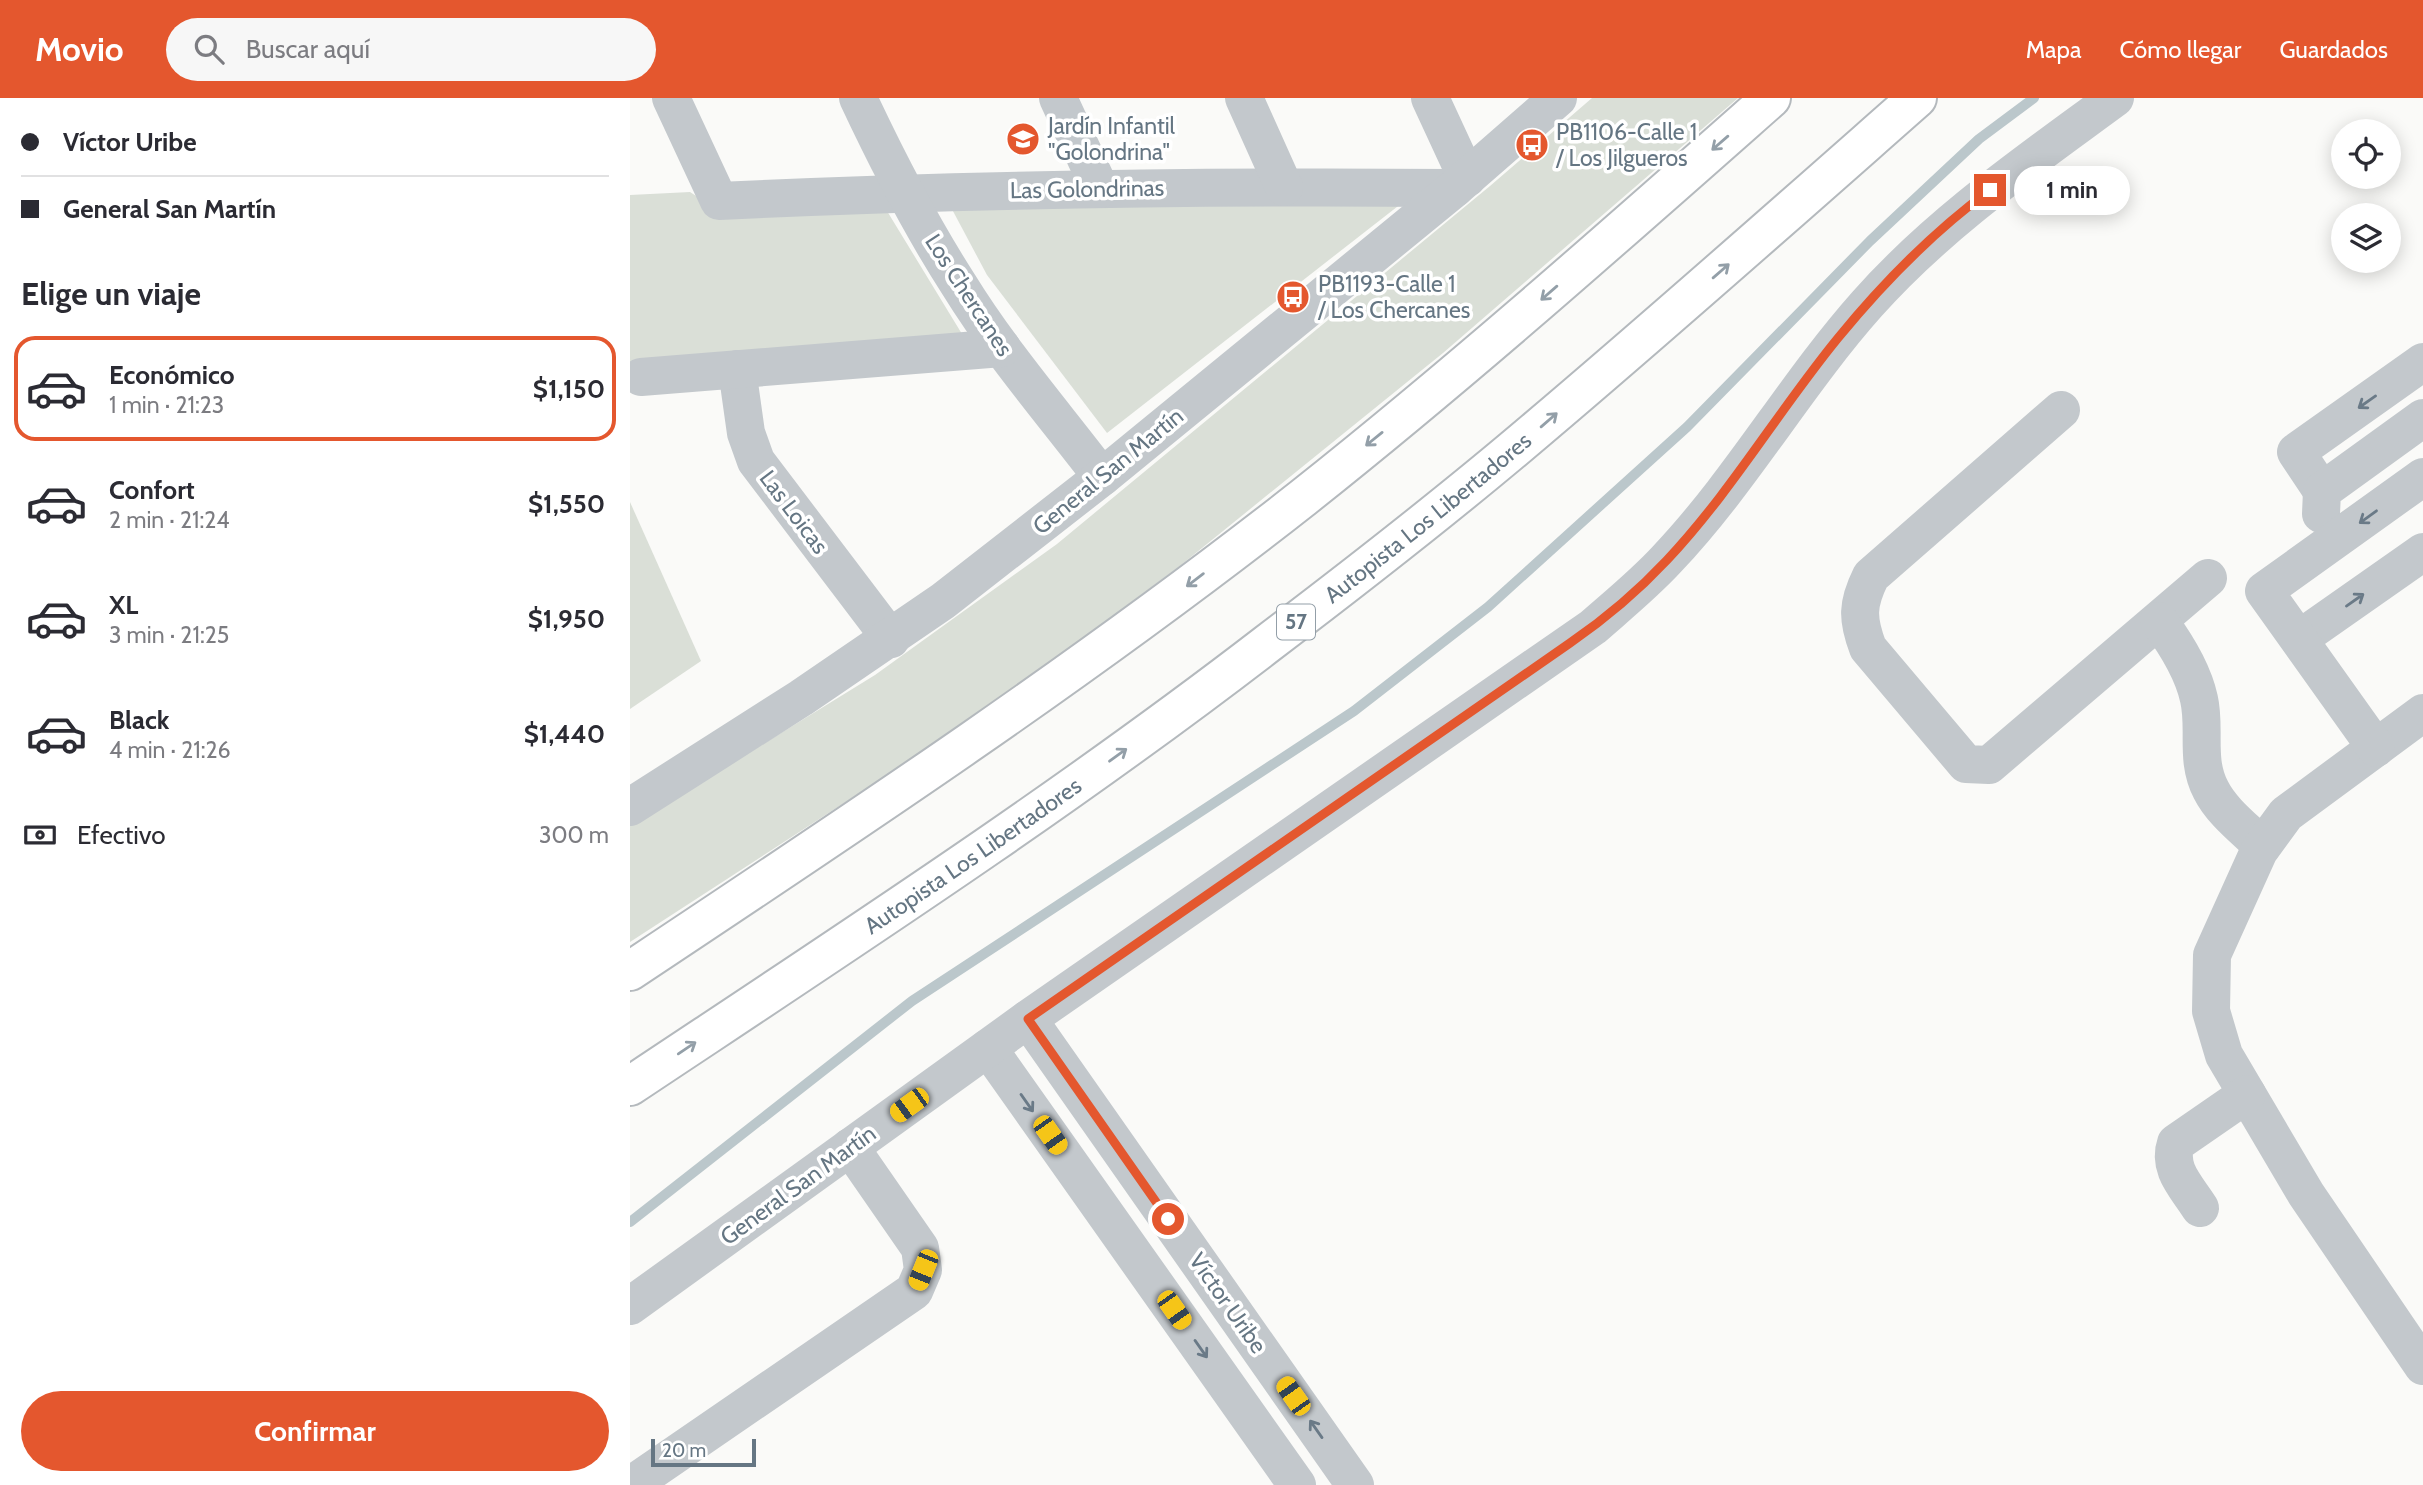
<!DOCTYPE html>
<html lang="es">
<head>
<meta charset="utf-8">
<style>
  :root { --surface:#fff; --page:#f7f7f7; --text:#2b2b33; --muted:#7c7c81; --line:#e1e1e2; --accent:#e4572e }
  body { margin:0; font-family:Cabin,sans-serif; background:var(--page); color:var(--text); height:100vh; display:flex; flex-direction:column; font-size:26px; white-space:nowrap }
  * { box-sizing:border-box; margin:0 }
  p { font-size:23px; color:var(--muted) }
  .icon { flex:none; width:38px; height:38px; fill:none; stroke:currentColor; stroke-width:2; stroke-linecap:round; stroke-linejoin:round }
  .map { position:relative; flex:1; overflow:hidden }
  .details { display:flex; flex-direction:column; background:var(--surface); width:630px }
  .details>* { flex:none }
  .guide { display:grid; align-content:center; height:154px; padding:0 21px; background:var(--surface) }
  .buttons { position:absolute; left:1701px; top:21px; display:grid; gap:14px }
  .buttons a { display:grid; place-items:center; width:70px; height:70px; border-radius:50%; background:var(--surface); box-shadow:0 4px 18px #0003; font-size:35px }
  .scale { position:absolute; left:21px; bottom:18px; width:105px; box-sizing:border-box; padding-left:7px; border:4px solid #657683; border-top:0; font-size:19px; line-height:24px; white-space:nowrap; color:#657683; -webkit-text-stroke:5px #fff; paint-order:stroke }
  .end { position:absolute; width:32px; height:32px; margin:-16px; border:9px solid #e4572e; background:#fff; box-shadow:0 0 0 4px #fff }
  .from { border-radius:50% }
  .bubble { position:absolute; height:49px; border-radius:24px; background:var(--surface); box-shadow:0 4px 18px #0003; font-size:23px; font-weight:800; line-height:49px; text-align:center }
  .car { position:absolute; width:21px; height:42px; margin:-21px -10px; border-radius:9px; box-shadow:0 0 5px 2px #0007; background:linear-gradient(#f5c518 24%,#345 0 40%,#f5c518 0 76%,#345 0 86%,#f5c518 0) }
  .guide b { display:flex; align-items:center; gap:24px; height:66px; font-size:26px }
  .guide b+b { border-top:2px solid var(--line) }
  .guide i { width:18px; height:18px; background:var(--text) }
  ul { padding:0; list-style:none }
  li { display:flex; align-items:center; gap:21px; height:105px; margin:0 14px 10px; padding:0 7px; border:4px solid transparent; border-radius:21px }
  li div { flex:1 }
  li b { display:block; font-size:26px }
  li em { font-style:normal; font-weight:800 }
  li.on { border-color:var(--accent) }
  li>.icon { width:63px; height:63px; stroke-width:1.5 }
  h2 { padding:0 21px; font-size:32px; line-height:84px }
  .pay { display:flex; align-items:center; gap:18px; height:77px; padding:0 21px; font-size:26px }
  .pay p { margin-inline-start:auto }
  .cta { display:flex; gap:14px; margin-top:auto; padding:14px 21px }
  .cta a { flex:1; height:80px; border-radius:42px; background:var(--accent); color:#fff; font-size:28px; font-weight:800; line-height:80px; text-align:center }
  header { display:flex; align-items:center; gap:42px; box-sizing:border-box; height:98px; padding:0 35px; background:var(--accent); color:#fff }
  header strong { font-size:33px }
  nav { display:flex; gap:38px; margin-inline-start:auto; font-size:24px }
  .search { width:490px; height:63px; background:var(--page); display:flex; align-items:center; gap:18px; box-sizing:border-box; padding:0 24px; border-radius:38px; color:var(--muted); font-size:26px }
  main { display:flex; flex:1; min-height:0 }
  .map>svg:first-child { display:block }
  .green { fill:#dadfd7 }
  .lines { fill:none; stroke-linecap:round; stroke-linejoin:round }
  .stream { stroke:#bbc7cb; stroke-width:10 }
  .highway-casing { stroke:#b4b9bd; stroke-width:42 }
  .minor { stroke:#c3c8cc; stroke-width:38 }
  .highway { stroke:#fff; stroke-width:38 }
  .oneway { stroke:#939fa8 }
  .oneway2 { stroke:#6a7a87 }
  .route { stroke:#e4572e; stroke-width:9 }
  .labels { text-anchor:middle; stroke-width:7; stroke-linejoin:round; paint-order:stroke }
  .shield { fill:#fff; stroke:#939fa8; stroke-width:2 }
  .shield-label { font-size:21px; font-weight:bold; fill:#657683 }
  .poi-label { font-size:23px; fill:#657683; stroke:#fff; text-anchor:start }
  .street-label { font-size:23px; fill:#657683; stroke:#fff }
</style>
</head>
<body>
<header>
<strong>Movio</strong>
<div class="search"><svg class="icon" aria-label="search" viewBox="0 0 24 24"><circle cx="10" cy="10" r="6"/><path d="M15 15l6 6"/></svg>Buscar aquí</div>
<nav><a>Mapa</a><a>Cómo llegar</a><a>Guardados</a></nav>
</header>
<main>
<section class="details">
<div class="guide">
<b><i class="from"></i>Víctor Uribe</b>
<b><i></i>General San Martín</b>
</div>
<h2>Elige un viaje</h2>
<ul>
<li class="on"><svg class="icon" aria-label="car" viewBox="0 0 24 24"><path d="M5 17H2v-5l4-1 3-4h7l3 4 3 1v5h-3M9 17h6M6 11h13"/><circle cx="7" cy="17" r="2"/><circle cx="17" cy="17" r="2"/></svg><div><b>Económico</b><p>1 min · 21:23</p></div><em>$1,150</em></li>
<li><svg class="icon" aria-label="car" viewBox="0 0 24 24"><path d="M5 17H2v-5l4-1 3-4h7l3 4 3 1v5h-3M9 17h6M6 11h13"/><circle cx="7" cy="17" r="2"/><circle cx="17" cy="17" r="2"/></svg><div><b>Confort</b><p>2 min · 21:24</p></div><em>$1,550</em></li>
<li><svg class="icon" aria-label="car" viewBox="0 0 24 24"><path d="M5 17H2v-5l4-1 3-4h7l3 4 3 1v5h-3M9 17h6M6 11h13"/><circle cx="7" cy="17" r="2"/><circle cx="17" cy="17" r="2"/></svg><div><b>XL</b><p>3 min · 21:25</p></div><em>$1,950</em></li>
<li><svg class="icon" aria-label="car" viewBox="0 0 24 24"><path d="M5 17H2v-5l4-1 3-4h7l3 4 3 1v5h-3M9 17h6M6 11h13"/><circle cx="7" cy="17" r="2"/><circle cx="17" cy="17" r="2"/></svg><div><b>Black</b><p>4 min · 21:26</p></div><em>$1,440</em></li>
</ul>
<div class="pay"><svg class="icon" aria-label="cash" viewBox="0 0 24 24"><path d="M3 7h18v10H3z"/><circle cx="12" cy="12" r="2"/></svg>Efectivo<p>300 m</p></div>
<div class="cta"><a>Confirmar</a></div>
</section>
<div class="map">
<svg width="1793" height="1387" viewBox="0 0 1793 1387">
  <rect width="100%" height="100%" fill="#fafaf8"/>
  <g class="green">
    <path d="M 962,0 L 1108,0 L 813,255 L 551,467 L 357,612 L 0,844 L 0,728 L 245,577 L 427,446 L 860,88 Z"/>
    <path d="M 60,94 L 97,118 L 257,113 L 332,236 L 0,268 L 0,97 Z"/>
    <path d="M 316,100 L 772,105 L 477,335 L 357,177 Z"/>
    <path d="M 0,404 L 71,563 L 0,611 Z"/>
  </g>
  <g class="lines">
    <path class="stream" d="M 0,1124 L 282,903 L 724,613 L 858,509 L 1057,329 L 1240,143 L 1349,41 L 1404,0"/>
    <defs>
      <g id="highway">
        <path d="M 0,873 C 229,721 458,569 674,399 C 834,272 987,136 1141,0"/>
        <path id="s1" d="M 0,988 C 215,845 432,704 637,546 C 728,477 818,407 905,333 C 1034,224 1160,112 1287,0"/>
      </g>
    </defs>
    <use href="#highway" class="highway-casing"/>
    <g class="minor">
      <path d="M 41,0 L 89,103 C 335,91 579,88 825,90"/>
      <path d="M 228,0 C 258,64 291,128 329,187 C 371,255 424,316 472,379"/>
      <path d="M 428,0 L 470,91"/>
      <path d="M 614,0 L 654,89"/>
      <path d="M 800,0 L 837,80"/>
      <path d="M 107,271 L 116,335 L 126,363 L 261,541"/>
      <path d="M 11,279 L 372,250"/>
      <path d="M 1431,312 L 1241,478 C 1227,506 1227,521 1238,550 L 1336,666 L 1359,667 L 1578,480"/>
      <path d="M 1692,393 L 1666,354 L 1793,264"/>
      <path d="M 1691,416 L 1692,393 L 1793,320"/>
      <path d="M 1529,523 C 1546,546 1563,573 1569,601 C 1576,631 1565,662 1581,692 C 1592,714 1615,731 1632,748"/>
      <path d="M 1669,541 L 1793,454"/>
      <path d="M 1793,615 L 1656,716 L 1629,753 L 1582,857 L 1581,913 L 1594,957 L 1676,1096 L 1793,1268"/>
      <path d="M 1746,650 L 1634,493 L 1793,379"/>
      <path d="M 0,709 L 171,600 L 313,503 L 472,379 L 825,90 L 928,0"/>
      <path d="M 398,921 L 725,1387"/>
      <path d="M 358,950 L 667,1387"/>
      <path d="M 1570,1110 C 1557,1089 1537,1071 1546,1045 L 1617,996"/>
      <path d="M 0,1208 L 398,921 L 963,529 C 988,507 1014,486 1037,461 C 1111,383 1165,287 1237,206 C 1309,125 1398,64 1485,0"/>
      <path d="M 1,1387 L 284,1193 L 293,1172 L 290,1150 L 220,1049"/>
    </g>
    <use href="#highway" class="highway"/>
  </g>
  <defs><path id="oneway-shaft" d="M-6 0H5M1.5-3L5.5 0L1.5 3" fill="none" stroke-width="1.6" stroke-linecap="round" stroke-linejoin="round" transform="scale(1.75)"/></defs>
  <g class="oneway">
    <use href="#oneway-shaft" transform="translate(1090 45) rotate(139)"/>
    <use href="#oneway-shaft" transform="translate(1091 173) rotate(-41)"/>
    <use href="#oneway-shaft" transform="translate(919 195) rotate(139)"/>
    <use href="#oneway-shaft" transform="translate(919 322) rotate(-41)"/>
    <use href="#oneway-shaft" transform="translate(744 341) rotate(141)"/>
    <use href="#oneway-shaft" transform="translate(565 482) rotate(143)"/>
    <use href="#oneway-shaft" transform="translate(488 657) rotate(-36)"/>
    <use href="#oneway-shaft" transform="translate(57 950) rotate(-34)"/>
  </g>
  <g class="oneway2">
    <use href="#oneway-shaft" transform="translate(1737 304) rotate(145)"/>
    <use href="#oneway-shaft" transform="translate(1738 419) rotate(144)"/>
    <use href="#oneway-shaft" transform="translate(1725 502) rotate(-35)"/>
    <use href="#oneway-shaft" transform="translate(397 1005) rotate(55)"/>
    <use href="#oneway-shaft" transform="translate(571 1251) rotate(55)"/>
    <use href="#oneway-shaft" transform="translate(686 1331) rotate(-125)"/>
  </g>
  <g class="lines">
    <path class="route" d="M 538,1121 L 398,921 L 940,545 C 975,521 1008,493 1037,462 C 1101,394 1149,312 1208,240 C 1253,185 1303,134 1360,92"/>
  </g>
  <defs>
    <symbol id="school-disc" viewBox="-11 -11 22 22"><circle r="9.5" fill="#e4572e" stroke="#fff"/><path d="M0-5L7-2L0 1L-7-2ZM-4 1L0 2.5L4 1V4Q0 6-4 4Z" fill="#fff"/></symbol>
    <symbol id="bus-disc" viewBox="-11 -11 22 22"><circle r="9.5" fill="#e4572e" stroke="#fff"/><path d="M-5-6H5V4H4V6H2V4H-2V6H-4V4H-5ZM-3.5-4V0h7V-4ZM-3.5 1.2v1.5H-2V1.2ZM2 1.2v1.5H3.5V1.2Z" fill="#fff"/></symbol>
  </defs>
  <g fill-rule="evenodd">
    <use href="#school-disc" x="374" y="22" width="38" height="38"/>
    <use href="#bus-disc" x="883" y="28" width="38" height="38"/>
    <use href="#bus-disc" x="644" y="180" width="38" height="38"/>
  </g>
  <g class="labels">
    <rect class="shield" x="647" y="506.5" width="38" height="35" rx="5"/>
    <g class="shield-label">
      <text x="666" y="531">57</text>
    </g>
    <g class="poi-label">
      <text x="418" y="36">Jardín Infantil<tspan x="418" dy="26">"Golondrina"</tspan></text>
      <text x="926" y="42">PB1106-Calle 1<tspan x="926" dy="26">/ Los Jilgueros</tspan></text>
      <text x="688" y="194">PB1193-Calle 1<tspan x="688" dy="26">/ Los Chercanes</tspan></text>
    </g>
    <g class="street-label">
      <text transform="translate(457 91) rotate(-1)" y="8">Las Golondrinas</text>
      <text transform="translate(339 197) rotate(57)" y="8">Los Chercanes</text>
      <text transform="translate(478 373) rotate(-39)" y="8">General San Martín</text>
      <text transform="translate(164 414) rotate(53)" y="8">Las Loicas</text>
      <text dy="8" stroke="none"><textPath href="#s1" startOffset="980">Autopista Los Libertadores</textPath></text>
      <text dy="8" stroke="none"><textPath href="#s1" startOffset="413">Autopista Los Libertadores</textPath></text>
      <text transform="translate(168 1087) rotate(-36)" y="8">General San Martín</text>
      <text transform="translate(598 1205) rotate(55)" y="8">Víctor Uribe</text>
    </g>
  </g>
</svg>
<div class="buttons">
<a><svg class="icon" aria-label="locate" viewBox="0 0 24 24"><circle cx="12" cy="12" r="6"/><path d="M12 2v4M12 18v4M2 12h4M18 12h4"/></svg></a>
<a><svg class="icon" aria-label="layers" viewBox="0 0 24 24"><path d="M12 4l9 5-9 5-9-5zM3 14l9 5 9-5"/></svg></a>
</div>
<div class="scale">20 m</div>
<i class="end from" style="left:538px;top:1121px"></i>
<i class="end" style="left:1360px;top:92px"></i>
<div class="bubble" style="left:1384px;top:68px;width:116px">1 min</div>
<i class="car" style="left:279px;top:1007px;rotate:234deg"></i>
<i class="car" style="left:420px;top:1037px;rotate:145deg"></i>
<i class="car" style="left:293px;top:1172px;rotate:202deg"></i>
<i class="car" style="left:544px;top:1212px;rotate:145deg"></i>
<i class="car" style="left:663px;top:1298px;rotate:325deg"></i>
</div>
</main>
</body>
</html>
